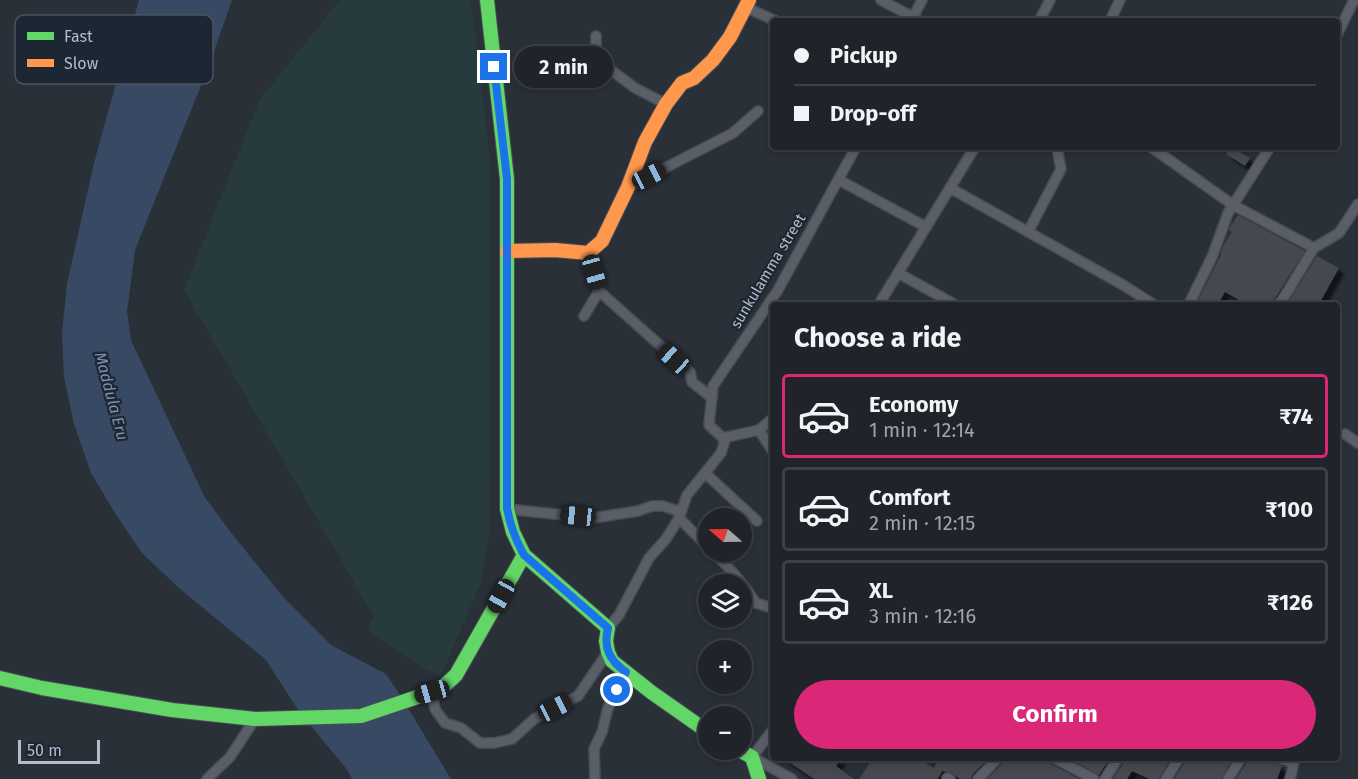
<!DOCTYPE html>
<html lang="en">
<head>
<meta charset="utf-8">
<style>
  :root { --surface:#20242a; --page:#282c32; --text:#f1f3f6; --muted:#a2a4a8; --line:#3d4147; --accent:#db2777 }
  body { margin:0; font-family:"Fira Sans",sans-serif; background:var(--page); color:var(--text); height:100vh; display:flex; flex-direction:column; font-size:22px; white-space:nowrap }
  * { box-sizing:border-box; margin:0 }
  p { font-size:20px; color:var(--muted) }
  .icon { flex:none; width:33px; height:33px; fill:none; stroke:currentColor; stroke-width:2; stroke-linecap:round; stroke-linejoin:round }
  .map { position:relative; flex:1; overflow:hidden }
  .drawer { position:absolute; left:770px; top:302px; width:570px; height:459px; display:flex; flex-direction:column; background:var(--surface); border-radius:6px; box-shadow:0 3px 9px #0003,0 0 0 2px var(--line) }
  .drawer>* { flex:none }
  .guide { position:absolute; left:770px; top:18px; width:570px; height:132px; border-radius:6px; box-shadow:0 3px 9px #0003,0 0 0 2px var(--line); display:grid; align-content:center; height:132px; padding:0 24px; background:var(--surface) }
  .needle { width:39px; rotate:290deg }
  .buttons { position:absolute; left:698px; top:508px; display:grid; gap:12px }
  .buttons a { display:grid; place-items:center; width:54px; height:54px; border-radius:50%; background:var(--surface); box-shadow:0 3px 9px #0003,0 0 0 2px var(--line); font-size:30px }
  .scale { position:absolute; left:18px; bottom:15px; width:82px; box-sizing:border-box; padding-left:6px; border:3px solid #b4bcc9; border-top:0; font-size:16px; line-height:21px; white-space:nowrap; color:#b4bcc9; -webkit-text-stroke:4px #1d2633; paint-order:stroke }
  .end { position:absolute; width:27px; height:27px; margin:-14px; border:8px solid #1a73e8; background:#fff; box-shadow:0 0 0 3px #fff }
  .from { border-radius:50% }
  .bubble { position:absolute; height:42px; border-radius:21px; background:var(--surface); box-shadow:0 3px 9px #0003,0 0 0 2px var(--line); font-size:20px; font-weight:700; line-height:42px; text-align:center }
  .car { position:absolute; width:18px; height:36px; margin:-18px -9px; border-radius:8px; box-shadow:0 0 4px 2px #0007; background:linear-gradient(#222 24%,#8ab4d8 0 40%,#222 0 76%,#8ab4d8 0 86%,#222 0) }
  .guide b { display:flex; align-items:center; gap:21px; height:57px; font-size:22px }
  .guide b+b { border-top:2px solid var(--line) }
  .guide i { width:15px; height:15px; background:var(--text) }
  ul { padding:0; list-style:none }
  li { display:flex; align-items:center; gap:18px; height:84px; margin:0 12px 9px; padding:0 12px; border:3px solid var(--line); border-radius:6px }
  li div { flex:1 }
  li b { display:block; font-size:22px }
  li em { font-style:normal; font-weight:700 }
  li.selected { border-color:var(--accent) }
  li>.icon { width:54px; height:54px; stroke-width:1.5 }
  h2 { padding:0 24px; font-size:27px; line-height:72px }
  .cta { display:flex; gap:12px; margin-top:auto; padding:12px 24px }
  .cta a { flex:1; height:69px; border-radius:36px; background:var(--accent); color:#fff; font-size:24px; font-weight:700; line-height:69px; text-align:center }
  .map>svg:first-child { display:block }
  .green { fill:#273a3e }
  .water { fill:#384963 }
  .building { fill:#444950; filter:url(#shadow) }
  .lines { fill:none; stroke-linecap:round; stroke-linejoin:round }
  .street-casing { stroke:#484c53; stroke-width:12 }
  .fast-casing { stroke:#484c53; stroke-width:16 }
  .slow-casing { stroke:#484c53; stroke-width:16 }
  .street { stroke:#5a5e66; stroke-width:9 }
  .fast { stroke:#63d668; stroke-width:14 }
  .slow { stroke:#ff974d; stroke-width:14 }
  .route { stroke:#1a73e8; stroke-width:8 }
  .labels { text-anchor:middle; stroke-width:4.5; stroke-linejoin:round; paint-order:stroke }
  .street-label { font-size:15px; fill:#b4bcc9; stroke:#1d2633 }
  .water-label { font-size:16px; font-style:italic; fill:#7c92b1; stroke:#1d2633 }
  .key { fill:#1d2633; stroke:#4a5360; stroke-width:1.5 }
  .key-label { font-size:16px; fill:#b4bcc9 }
</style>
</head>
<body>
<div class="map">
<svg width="1358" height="779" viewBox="0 0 1358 779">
  <defs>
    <filter id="shadow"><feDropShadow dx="5.5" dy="5.5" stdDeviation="1.5" flood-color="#0009"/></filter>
  </defs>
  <rect width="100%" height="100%" fill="#2a3038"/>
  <path class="green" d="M 340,0 L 470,0 L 476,39 L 490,161 L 489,532 L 481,582 L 441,676 L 424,668 L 369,631 L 368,625 L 374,617 L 184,290 L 260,99 Z"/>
  <path class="water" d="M 139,0 L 232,0 L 210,63 L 135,250 L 127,312 L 131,340 L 204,496 L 232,534 L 284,598 L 331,645 L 386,674 L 400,695 L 451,779 L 352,779 L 348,771 L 298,710 L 266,660 L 179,588 L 142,553 L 115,513 L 91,473 L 74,424 L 64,377 L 62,332 L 67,284 L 94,163 Z"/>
  <g class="building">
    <path d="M 1231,147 L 1250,158 L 1245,166 L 1226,154 Z"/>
    <path d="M 1238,215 L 1305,251 L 1276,297 L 1272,301 L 1271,304 L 1246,304 L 1225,292 L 1218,304 L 1196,304 L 1221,255 L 1220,255 L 1223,246 L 1232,232 L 1229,230 L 1230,227 Z"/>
    <path d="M 1317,256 L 1339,268 L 1319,304 L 1287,304 Z"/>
    <path d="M 783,758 L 841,758 L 836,766 L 854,779 L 814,779 Z"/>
    <path d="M 873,758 L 917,758 L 934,768 L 939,758 L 989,758 L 973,774 L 971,779 L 960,779 L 952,773 L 942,771 L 938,779 L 859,779 Z"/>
    <path d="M 1005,758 L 1040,758 L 1079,779 L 987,779 L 1003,763 Z"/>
    <path d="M 1068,758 L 1110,758 L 1099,775 Z"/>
    <path d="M 1125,758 L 1171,758 L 1159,779 L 1149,779 L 1132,771 L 1127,779 L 1113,779 L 1124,762 Z"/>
    <path d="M 1186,758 L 1233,758 L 1221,779 L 1174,779 L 1185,762 Z"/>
    <path d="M 1248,758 L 1272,758 L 1274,763 L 1282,766 L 1277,779 L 1236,779 L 1247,762 Z"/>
  </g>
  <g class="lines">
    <defs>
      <g id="street">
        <path d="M 881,0 L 920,21"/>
        <path d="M 745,7 L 776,21"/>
        <path d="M 911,21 L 922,0"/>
        <path d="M 1039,21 L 1050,0"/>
        <path d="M 1110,21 L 1120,0"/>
        <path d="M 596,36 L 596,59 L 635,88 L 666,104"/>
        <path d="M 1336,37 L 1354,0"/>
        <path d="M 1151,147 L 1233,205 L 1314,248"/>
        <path d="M 839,180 L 926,227"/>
        <path d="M 628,187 L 733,133 L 758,111"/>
        <path d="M 950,188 L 1123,285 L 1153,304"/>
        <path d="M 1028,232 L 1061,169 L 1058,153 L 1060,147"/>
        <path d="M 898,273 L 954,304"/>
        <path d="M 599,291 L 690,372 L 692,382 L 712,398"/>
        <path d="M 879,304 L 975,147"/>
        <path d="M 1189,304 L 1212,257 L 1228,213 L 1270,147"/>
        <path d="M 1278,304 L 1281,302 L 1314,248 L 1339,233 L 1358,204"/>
        <path d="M 584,316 L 599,291 L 588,253"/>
        <path d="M 759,430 L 772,450"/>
        <path d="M 1345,434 L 1358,443"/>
        <path d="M 725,440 L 709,425 L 713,386 L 778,290 L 856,147"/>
        <path d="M 705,473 L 757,521"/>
        <path d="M 507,509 L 593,518 L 638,511 L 652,506 L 663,506 L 681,512"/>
        <path d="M 679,518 L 708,547"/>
        <path d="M 713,552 C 731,569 743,583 756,603 L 772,608"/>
        <path d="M 608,628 L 619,615 L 649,558 L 666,539 L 679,518 L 687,495 L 721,453 L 725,440 L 727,437 L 759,430 L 772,419"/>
        <path d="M 432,692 L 435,709 L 445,723 L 461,728 L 480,743 L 494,743 L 512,739 L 534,719 L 578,696 L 608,652"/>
        <path d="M 772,731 L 752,757 L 792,779"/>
        <path d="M 1054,758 L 1094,779"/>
        <path d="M 1279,758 L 1293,763"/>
        <path d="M 947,778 L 950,779"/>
        <path d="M 207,779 L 230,757 L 255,719"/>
        <path d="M 595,779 L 594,749 L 602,732 L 608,708 L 626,672"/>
        <path d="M 978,779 L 998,758"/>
        <path d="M 1105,779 L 1118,758"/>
        <path d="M 1166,779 L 1179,758"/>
        <path d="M 1228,779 L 1241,758"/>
        <path d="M 1290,779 L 1295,758"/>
      </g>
      <g id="fast">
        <path d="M 487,0 L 507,179 L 507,509 L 513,532 L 524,555 L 608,628 L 606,641 L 608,652 L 612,661 L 651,692 L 708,732"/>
        <path d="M 0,678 L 42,688 L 172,710 L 255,719 L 361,716 L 432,692 L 444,686 L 456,675 L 524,555"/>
        <path d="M 739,750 L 752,757 L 759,779"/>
      </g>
      <path id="slow" d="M 507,251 L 555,250 L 588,253 L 602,241 L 628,187 L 645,142 L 666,104 L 682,83 L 694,78 L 713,60 L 730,37 L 749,0"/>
    </defs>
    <use href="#street" class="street-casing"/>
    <use href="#fast" class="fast-casing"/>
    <use href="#slow" class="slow-casing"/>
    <use href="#street" class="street"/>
    <use href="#fast" class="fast"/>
    <use href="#slow" class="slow"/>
  </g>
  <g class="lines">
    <path class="route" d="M 494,67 L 507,179 L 507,508 C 510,526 515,539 524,555 L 608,628 C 603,648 610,661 626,672 L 617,690"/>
  </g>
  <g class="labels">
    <g class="street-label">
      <text transform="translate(768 271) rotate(-59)" y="5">sunkulamma street</text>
    </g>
    <g class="water-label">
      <text transform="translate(112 396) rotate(75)" y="6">Maddula Eru</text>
    </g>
  </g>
  <rect x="15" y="15" width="198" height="69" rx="9" class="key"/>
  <rect x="27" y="32" width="27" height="8" fill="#63d668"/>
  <rect x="27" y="59" width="27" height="8" fill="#ff974d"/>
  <g class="key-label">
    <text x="64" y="42">Fast</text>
    <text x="64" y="69">Slow</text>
  </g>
</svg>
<div class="buttons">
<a><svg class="needle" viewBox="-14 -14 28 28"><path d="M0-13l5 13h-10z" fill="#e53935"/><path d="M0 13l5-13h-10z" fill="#a2a4a8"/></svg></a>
<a><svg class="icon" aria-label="layers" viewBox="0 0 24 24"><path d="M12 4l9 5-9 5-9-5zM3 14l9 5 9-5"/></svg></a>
<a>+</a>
<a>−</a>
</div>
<div class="scale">50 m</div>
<i class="end from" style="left:617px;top:690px"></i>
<i class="end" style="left:494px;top:67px"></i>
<div class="bubble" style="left:514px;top:46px;width:99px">2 min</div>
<i class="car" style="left:649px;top:176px;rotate:63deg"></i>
<i class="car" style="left:594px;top:272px;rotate:164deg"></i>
<i class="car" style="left:674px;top:359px;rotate:312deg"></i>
<i class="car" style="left:578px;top:516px;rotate:276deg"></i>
<i class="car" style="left:501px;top:596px;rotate:209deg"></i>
<i class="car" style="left:432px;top:692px;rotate:254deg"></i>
<i class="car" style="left:555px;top:708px;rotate:63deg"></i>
<div class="guide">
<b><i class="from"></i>Pickup</b>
<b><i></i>Drop-off</b>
</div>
<section class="drawer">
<h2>Choose a ride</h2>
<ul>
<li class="selected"><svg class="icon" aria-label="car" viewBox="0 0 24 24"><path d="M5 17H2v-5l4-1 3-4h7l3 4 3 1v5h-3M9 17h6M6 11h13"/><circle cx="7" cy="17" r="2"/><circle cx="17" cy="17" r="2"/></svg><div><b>Economy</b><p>1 min · 12:14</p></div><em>₹74</em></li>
<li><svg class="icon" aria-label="car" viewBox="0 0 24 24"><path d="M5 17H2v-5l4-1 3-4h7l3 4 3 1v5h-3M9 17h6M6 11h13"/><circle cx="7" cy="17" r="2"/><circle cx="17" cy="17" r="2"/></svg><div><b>Comfort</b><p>2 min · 12:15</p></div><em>₹100</em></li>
<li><svg class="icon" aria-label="car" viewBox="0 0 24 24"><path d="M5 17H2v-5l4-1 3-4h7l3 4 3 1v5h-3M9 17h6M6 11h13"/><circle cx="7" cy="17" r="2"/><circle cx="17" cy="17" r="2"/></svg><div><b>XL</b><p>3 min · 12:16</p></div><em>₹126</em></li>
</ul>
<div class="cta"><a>Confirm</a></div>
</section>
</div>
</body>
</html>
